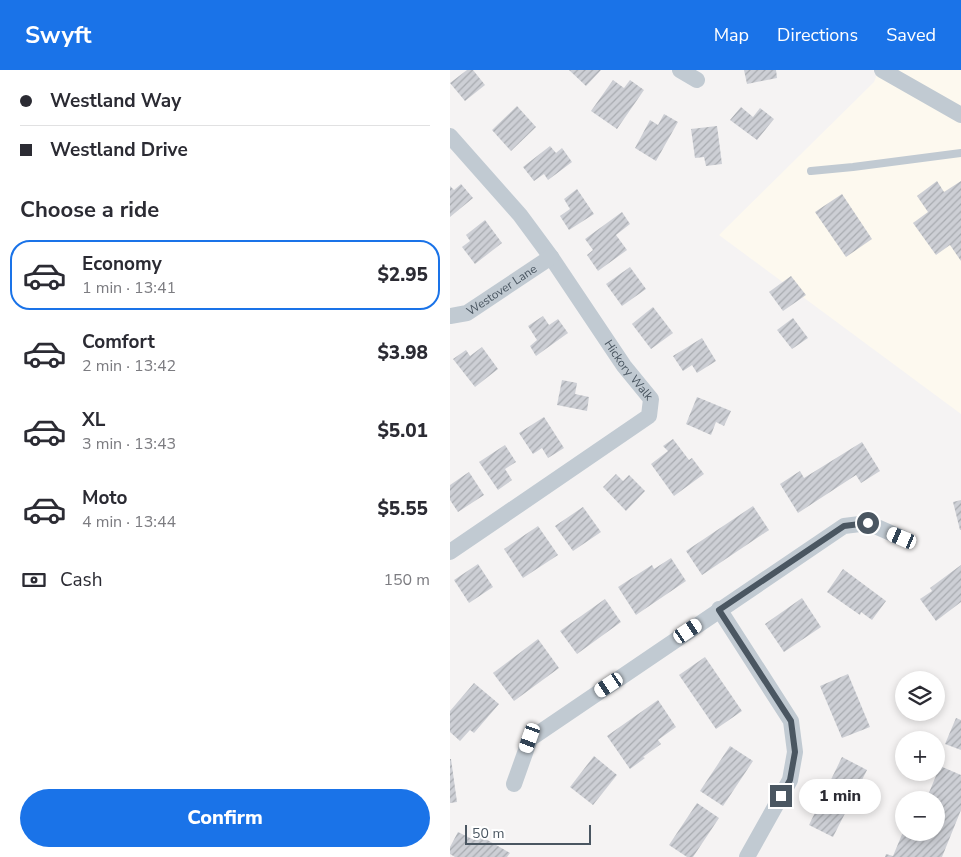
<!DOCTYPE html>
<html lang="en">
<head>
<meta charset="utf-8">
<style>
  :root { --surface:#fff; --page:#f2f2f3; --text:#2b2b33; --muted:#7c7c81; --line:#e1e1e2; --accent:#1a73e8 }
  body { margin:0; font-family:"Nunito Sans",sans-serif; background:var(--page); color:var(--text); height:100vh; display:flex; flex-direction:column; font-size:19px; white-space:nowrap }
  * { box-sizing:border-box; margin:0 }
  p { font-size:16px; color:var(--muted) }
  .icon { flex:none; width:28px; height:28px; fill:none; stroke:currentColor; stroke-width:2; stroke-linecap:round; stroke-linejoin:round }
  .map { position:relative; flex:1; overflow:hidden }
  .drawer { display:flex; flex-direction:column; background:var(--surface); width:450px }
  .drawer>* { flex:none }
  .top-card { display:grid; align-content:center; height:110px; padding:0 20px; background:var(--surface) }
  .buttons { position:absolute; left:445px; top:601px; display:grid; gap:10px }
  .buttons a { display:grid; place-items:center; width:50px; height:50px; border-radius:50%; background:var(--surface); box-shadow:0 2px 8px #0003; font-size:25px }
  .scale { position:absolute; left:15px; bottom:12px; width:126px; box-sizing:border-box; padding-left:5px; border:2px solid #4a5661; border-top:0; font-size:14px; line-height:18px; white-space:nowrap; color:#4a5661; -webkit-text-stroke:4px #fff; paint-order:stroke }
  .end { position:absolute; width:22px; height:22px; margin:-11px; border:6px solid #4a5661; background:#fff; box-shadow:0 0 0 2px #fff }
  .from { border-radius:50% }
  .bubble { position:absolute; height:35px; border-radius:18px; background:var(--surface); box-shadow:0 2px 8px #0003; font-size:16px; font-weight:800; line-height:35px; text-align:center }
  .car { position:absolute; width:15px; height:30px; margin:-15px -8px; border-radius:6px; box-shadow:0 0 4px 1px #0007; background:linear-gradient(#fff 24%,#345 0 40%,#fff 0 76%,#345 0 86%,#fff 0) }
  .top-card b { display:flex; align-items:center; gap:18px; height:48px; font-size:19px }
  .top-card b+b { border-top:1px solid var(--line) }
  .top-card i { width:12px; height:12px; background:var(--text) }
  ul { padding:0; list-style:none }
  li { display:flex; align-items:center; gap:15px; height:70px; margin:0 10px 8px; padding:0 10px; border:2px solid transparent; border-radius:20px }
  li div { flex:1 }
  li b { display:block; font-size:19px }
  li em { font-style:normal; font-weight:800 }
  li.current { border-color:var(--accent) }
  li>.icon { width:45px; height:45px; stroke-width:1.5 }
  h2 { padding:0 20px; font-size:22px; line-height:60px }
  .pay { display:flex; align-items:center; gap:12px; height:55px; padding:0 20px; font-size:19px }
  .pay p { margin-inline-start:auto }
  .cta { display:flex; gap:10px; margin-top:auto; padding:10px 20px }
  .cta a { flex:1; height:58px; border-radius:30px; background:var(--accent); color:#fff; font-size:20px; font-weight:800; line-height:58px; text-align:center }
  header { display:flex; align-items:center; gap:30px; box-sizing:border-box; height:70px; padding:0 25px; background:var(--accent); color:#fff }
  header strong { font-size:24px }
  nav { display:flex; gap:28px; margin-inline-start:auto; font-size:18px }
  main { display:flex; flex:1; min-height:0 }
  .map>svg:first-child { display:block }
  .commercial { fill:#fdf9ef }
  .building { fill:url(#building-hatch) }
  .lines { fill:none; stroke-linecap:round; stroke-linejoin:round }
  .lane { stroke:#c1cad2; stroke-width:8 }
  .street { stroke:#c1cad2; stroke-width:16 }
  .route { stroke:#4a5661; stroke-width:6 }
  .labels { text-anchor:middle; stroke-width:4.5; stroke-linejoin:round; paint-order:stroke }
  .street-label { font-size:12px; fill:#4a5661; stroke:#fff }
</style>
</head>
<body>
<header>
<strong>Swyft</strong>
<nav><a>Map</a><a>Directions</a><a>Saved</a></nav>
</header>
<main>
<section class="drawer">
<div class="top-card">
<b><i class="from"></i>Westland Way</b>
<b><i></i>Westland Drive</b>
</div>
<h2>Choose a ride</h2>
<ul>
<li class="current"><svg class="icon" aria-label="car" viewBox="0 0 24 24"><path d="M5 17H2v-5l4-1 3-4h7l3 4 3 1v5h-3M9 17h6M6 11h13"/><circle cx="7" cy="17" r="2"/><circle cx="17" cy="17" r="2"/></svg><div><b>Economy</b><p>1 min · 13:41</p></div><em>$2.95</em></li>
<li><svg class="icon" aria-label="car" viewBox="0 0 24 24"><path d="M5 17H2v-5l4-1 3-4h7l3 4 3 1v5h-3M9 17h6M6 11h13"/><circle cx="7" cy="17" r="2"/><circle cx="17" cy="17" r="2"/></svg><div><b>Comfort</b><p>2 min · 13:42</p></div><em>$3.98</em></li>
<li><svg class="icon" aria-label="car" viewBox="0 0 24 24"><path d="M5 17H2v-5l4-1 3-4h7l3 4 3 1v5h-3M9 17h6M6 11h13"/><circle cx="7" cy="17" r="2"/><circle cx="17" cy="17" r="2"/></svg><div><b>XL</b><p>3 min · 13:43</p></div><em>$5.01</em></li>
<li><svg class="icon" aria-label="car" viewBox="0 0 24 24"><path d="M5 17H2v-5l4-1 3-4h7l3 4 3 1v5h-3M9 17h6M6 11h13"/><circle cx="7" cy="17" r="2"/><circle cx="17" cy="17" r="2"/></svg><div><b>Moto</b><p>4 min · 13:44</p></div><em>$5.55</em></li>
</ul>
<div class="pay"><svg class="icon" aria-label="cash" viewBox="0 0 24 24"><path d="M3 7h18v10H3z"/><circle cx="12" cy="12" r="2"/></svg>Cash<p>150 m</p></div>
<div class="cta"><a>Confirm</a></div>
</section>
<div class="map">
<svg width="511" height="787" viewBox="0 0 511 787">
  <defs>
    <pattern id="building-hatch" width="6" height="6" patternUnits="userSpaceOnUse" patternTransform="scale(1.25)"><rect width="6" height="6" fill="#cdcfd5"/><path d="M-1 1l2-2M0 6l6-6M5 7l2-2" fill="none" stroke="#a8abb0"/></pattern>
  </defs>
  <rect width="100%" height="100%" fill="#f5f3f3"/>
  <path class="commercial" d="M 429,0 L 511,0 L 511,344 L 269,165 L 424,12 Z"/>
  <g class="building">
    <path d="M 17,0 L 23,0 L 35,15 L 15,31 L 0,13 Z"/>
    <path d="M 119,0 L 151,0 L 136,16 Z"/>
    <path d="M 294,0 L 326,0 L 327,8 L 297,14 Z"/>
    <path d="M 163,10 L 174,18 L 180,10 L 194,20 L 167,59 L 141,41 Z"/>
    <path d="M 67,36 L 86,57 L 61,81 L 42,60 Z"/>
    <path d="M 291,37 L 303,47 L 310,38 L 324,49 L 307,70 L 280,50 Z"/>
    <path d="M 214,44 L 228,52 L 206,91 L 185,78 L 200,50 L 208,55 Z"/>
    <path d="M 267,56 L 272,94 L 256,96 L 254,87 L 245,88 L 241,59 Z"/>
    <path d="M 100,76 L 106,83 L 112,78 L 122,92 L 98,110 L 94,104 L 84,111 L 73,97 Z"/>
    <path d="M 487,111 L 494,122 L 511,111 L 511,191 L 500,175 L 486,185 L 463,153 L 478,142 L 467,126 Z"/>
    <path d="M 11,114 L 23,128 L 0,147 L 0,116 L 4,120 Z"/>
    <path d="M 127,119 L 144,144 L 119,160 L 110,146 L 120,139 L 114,129 Z"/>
    <path d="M 392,124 L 422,169 L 396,187 L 365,142 Z"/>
    <path d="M 172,142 L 180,154 L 166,165 L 177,180 L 148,201 L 137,185 L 143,180 L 135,169 Z"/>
    <path d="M 35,150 L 52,173 L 25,194 L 12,177 L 20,171 L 16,165 Z"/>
    <path d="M 180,197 L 196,219 L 172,236 L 156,214 Z"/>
    <path d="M 341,206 L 356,225 L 333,241 L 319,222 Z"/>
    <path d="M 203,237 L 223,263 L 201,279 L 182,254 Z"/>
    <path d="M 93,246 L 99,255 L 108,249 L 118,263 L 86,286 L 80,276 L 87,270 L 78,256 Z"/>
    <path d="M 343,248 L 358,268 L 342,279 L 327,260 Z"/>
    <path d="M 252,268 L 266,291 L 247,303 L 242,295 L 233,301 L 223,286 Z"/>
    <path d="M 32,277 L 48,299 L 25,317 L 3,289 L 16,280 L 20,286 Z"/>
    <path d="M 112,310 L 127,313 L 125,324 L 139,327 L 137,341 L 107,335 Z"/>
    <path d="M 247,327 L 281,341 L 274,356 L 266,352 L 261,365 L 236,354 Z"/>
    <path d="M 94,347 L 114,378 L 98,388 L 92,378 L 83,384 L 69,363 Z"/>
    <path d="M 223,369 L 239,390 L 242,388 L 254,404 L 224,426 L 201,394 L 218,381 L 213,376 Z"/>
    <path d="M 412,372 L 430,401 L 411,413 L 406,405 L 348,443 L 330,414 L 350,401 L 354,408 Z"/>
    <path d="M 55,375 L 66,392 L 55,399 L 62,410 L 48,420 L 29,392 Z"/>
    <path d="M 19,402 L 34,425 L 8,442 L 0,430 L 0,415 Z"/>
    <path d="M 166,404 L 173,411 L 179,405 L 195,421 L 176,441 L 153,417 Z"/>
    <path d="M 511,430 L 511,460 L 510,460 L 503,432 Z"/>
    <path d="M 303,436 L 319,460 L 252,505 L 236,481 Z"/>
    <path d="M 133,437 L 151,462 L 123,481 L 105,456 Z"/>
    <path d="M 88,456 L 108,485 L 73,508 L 54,479 Z"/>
    <path d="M 221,488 L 236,511 L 186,545 L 168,517 L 202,495 L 204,499 Z"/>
    <path d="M 28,494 L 43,517 L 19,533 L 4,510 Z"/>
    <path d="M 511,495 L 511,532 L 486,551 L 470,529 L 482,521 L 480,518 Z"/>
    <path d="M 393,499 L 436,531 L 422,550 L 411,542 L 410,545 L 377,522 Z"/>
    <path d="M 352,528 L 371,557 L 334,582 L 315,554 Z"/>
    <path d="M 155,529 L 171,552 L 127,584 L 110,561 Z"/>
    <path d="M 88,569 L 109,598 L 64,631 L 43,603 Z"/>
    <path d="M 255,587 L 292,641 L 266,659 L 229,605 Z"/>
    <path d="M 398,604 L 420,657 L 392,668 L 370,616 Z"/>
    <path d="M 24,613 L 49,634 L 24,663 L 20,660 L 10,671 L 0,662 L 0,641 Z"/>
    <path d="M 208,630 L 226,657 L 208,670 L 211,674 L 193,687 L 195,688 L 180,699 L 157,666 Z"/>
    <path d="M 506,648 L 511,650 L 511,680 L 495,674 Z"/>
    <path d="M 280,676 L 303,691 L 273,736 L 250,721 Z"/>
    <path d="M 144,686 L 167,705 L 143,735 L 120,717 Z"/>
    <path d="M 392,687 L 417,700 L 383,767 L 359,755 Z"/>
    <path d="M 0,689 L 1,689 L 7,732 L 0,733 Z"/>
    <path d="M 490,696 L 511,705 L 511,740 L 492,787 L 435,787 L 436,784 L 443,786 L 453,762 L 486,762 L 486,730 L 476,730 Z"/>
    <path d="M 247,733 L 269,748 L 243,787 L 237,787 L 219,775 Z"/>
    <path d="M 8,762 L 24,770 L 27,764 L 60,783 L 57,787 L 5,787 L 0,784 L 0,777 Z"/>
  </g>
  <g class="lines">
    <path class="lane" d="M 361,101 L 403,97 L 511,83"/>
    <g class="street">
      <path d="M 230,0 L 247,10"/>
      <path d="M 432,0 L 511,45"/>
      <path id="s1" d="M 0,66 L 70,145 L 101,187 L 174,296 L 201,329 L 199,346 L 0,482"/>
      <path id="s2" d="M 0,246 L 17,243 L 101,187"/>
      <path d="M 269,539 L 341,651 L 345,682 L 340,710 L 297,787"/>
      <path d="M 64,714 L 80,669 L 394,456 L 418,453 L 452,468"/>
    </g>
  </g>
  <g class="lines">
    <path class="route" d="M 331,726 L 340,710 L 345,682 L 341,651 L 269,540 L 394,456 L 418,453"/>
  </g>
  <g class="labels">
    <g class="street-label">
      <text dy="4" stroke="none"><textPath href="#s2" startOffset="59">Westover Lane</textPath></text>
      <text dy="4" stroke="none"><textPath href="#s1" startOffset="295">Hickory Walk</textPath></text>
    </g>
  </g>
</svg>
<div class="buttons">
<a><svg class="icon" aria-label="layers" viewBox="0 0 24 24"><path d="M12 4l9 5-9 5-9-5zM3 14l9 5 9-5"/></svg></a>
<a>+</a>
<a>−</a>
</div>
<div class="scale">50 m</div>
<i class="end from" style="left:418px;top:453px"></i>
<i class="end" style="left:331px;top:726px"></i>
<div class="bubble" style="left:349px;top:709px;width:82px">1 min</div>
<i class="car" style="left:452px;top:468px;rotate:293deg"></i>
<i class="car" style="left:238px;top:561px;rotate:56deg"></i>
<i class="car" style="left:159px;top:615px;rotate:236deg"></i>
<i class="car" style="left:80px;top:668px;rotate:200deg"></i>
</div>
</main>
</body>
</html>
